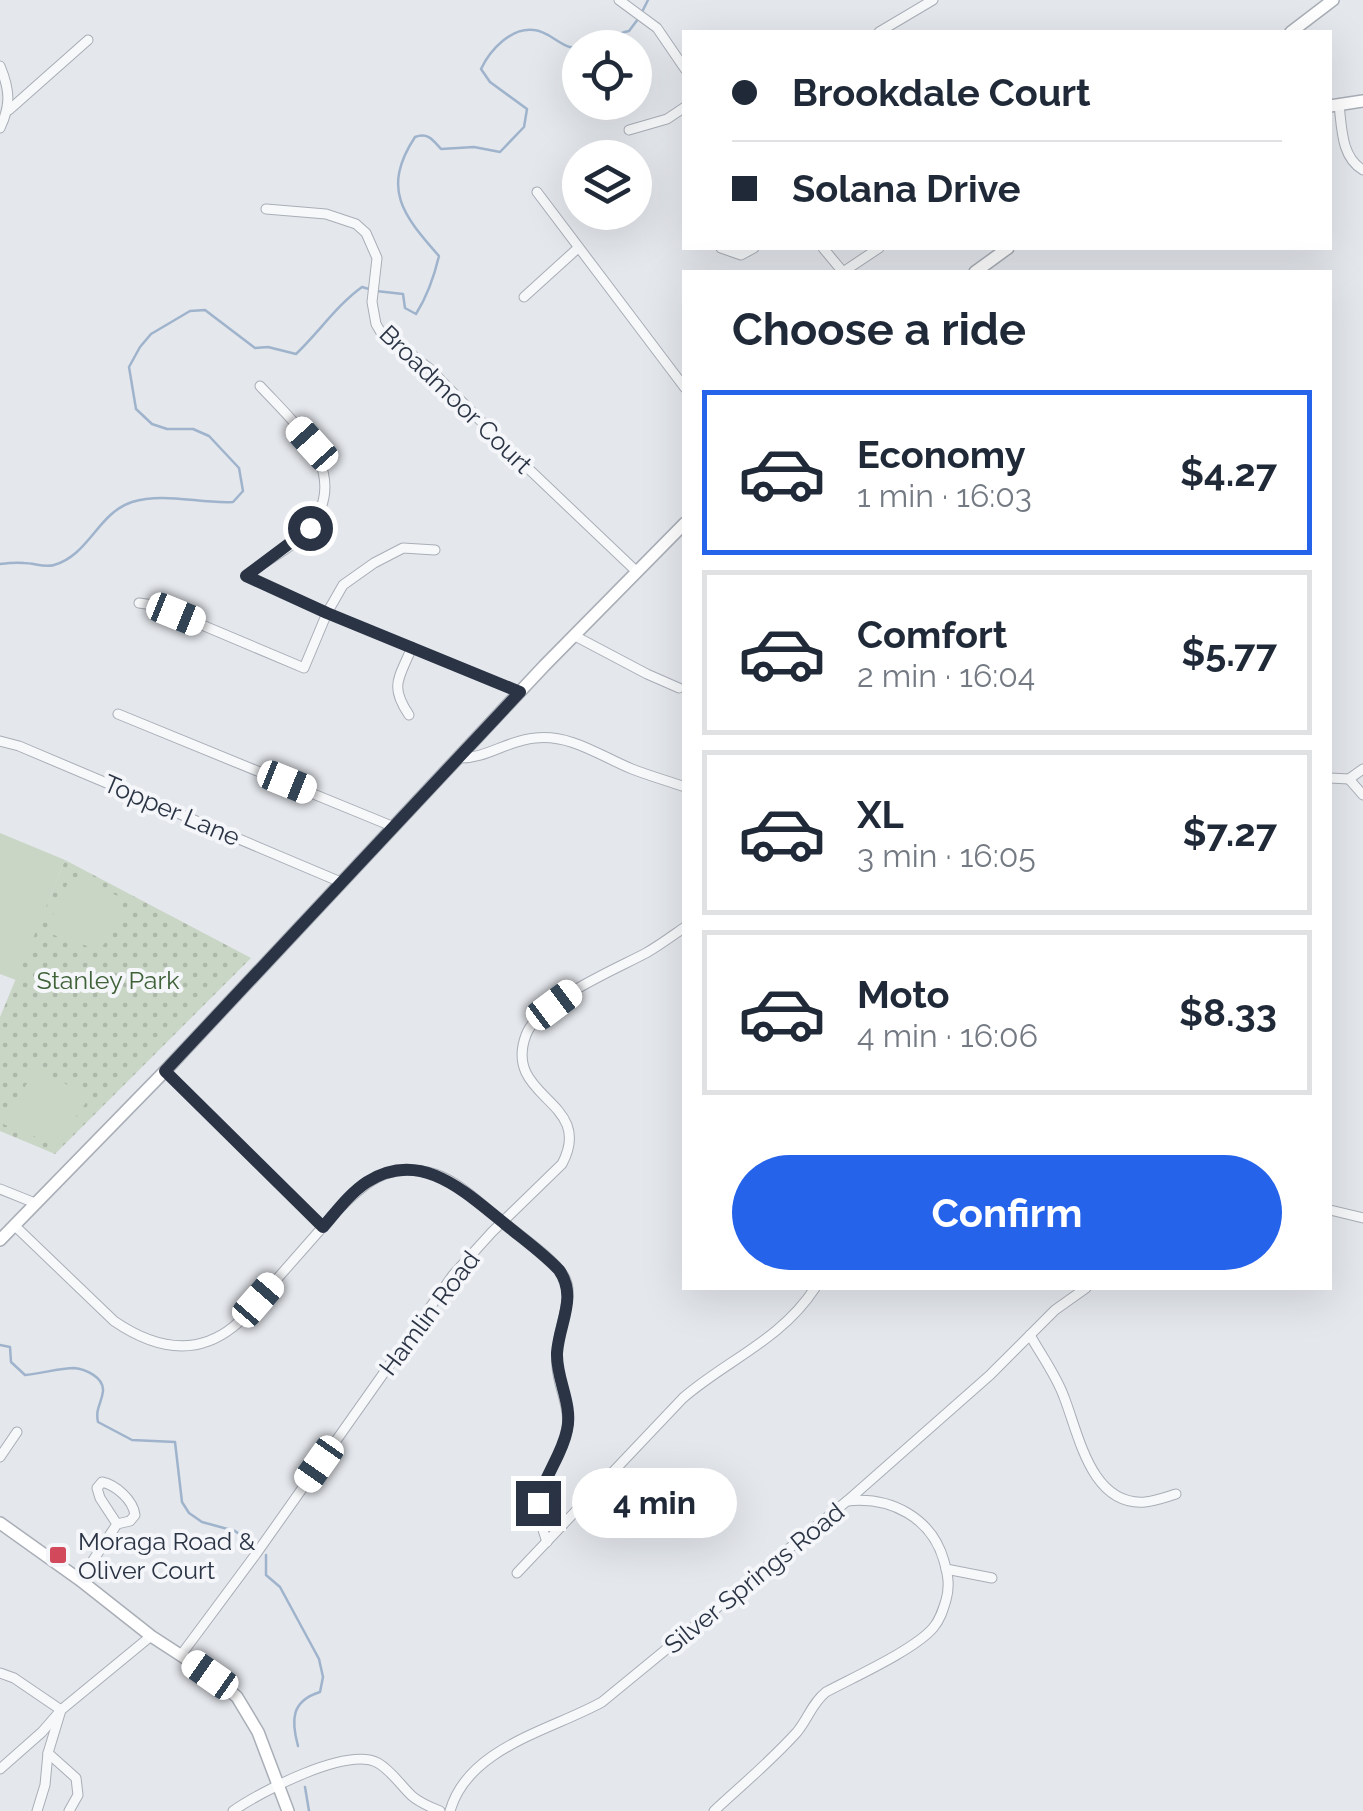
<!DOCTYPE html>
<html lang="en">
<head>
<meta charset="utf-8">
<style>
  :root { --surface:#fff; --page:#f2f2f3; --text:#1f2937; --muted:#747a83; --line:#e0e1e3; --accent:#2563eb }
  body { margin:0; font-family:Raleway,sans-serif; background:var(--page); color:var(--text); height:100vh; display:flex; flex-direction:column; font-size:38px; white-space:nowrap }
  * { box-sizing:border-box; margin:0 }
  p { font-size:32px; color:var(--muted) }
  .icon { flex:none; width:55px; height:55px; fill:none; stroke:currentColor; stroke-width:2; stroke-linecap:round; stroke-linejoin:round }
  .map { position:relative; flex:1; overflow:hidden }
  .drawer { position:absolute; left:682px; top:270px; width:650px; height:1020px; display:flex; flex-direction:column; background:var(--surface); border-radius:0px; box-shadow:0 10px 40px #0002 }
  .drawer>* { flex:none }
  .top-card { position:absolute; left:682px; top:30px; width:650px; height:220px; border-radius:0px; box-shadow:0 10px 40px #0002; display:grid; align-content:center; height:220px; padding:0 50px; background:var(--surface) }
  .buttons { position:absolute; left:562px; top:30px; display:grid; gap:20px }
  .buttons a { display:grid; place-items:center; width:90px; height:90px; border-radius:50%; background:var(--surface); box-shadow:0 10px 40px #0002; font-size:50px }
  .end { position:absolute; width:45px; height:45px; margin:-22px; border:12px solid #2b3445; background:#fff; box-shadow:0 0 0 5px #fff }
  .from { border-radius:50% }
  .bubble { position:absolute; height:70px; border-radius:35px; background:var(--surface); box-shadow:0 10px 40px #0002; font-size:32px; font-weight:700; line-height:70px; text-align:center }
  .car { position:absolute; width:30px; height:60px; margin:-30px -15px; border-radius:12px; box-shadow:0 0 8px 2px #0007; background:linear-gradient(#fff 24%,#345 0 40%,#fff 0 76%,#345 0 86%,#fff 0) }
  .top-card b { display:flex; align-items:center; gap:35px; height:95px; font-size:38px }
  .top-card b+b { border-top:2px solid var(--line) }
  .top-card i { width:25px; height:25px; background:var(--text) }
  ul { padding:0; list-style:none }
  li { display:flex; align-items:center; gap:30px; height:165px; margin:0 20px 15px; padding:0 30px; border:5px solid var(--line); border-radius:0px }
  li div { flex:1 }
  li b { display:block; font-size:38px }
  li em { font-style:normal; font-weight:700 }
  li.active { border-color:var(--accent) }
  li>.icon { width:90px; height:90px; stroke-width:1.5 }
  h2 { padding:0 50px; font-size:45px; line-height:120px }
  .cta { display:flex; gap:20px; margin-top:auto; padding:20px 50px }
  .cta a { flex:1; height:115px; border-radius:60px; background:var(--accent); color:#fff; font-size:40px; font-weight:700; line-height:115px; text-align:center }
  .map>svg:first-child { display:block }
  .grass { fill:url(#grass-dots) }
  .pitch { fill:#c9d6c5 }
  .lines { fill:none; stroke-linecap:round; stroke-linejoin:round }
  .stream { stroke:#9fb4cc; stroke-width:2.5 }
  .street-casing { stroke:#a9aeb7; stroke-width:11 }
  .secondary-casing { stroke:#a9aeb7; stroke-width:14 }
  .street { stroke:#f7f8fa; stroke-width:9 }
  .secondary { stroke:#fff; stroke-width:11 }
  .route { stroke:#2b3445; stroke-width:12 }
  .poi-dot { fill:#d1495b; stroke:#f4f6f9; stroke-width:4 }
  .labels { text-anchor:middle; stroke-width:8; stroke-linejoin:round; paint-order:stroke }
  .street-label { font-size:25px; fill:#2b3445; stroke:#f4f6f9 }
  .park-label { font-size:25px; fill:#3f6138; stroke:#f4f6f9 }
  .poi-label { font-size:25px; fill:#2b3445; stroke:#f4f6f9; text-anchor:start }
</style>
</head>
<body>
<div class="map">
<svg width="1363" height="1811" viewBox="0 0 1363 1811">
  <defs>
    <pattern id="grass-dots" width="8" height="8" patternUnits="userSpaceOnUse" patternTransform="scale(2.5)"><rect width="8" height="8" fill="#c9d6c5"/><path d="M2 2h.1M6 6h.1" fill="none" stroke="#adb8ab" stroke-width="1.8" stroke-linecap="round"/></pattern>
  </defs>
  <rect width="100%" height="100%" fill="#e4e7ec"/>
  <path class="grass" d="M 65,860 L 251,958 L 55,1154 L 0,1131 L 0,1017 Z"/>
  <g class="pitch">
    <path d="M 0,833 L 65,860 L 16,980 L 0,974 Z"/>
    <path d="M 71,876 L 125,899 L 109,938 L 99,950 L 45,932 Z"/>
    <path d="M 36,1068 L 90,1097 L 56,1145 L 3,1124 Z"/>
  </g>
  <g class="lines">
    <g class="stream">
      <path d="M 642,12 L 648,0"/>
      <path d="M 376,291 L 403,294 L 405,308 L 416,314 C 428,295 434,277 439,256 C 403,215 381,189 415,137 C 428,132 433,140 441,149 L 474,147 L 500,152 L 524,127 L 527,109 L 490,82 L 481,69 C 490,50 511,27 534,30 C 548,31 558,44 570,47 C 591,53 609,35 629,31 L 638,19"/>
      <path d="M 0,564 C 8,563 16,562 24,563 C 34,563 45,568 54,565 C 89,555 98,513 132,502 C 164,492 200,504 233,502 L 243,491 L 239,468 L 209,436 L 193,429 L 167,429 L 152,424 L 136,409 L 129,367 L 140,347 L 151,334 L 190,311 L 205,310 L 255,348 L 268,347 L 296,354 C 319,332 337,305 362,287 L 369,289"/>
      <path d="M 0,1345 L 10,1347 L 11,1362 L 25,1375 C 40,1374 59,1368 74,1368 C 85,1369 104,1377 103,1391 C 102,1403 95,1408 98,1422 L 132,1440 L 175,1442 L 182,1502 L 189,1513 L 202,1522 L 235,1531 L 250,1542"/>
      <path d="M 266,1555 L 266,1575 L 280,1587 L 319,1659 L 323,1677 L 320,1692 C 291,1701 291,1720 298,1746"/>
      <path d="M 305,1787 L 309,1811"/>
    </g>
    <defs>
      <g id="street">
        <path d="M 619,0 L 657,28 L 685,69"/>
        <path d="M 879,32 L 933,0"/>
        <path d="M 0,66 C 10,90 11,105 0,128"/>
        <path d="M 1339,105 C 1342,128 1341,157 1363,170"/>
        <path d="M 9,110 L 88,40"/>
        <path d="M 629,130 L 667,119 L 685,107"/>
        <path d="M 537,192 L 685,388"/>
        <path d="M 266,209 L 326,214 L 356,224 L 366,233 L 377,258 L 372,302 L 376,324 L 383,336 L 399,345 L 429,368 L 512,453 L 636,571"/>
        <path d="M 721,248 L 741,255 L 754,248"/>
        <path d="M 823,248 L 843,272 L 879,248"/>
        <path d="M 524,297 L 578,248"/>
        <path d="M 260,386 C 296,425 354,473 308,530 C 295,546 264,562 246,575 L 327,613 L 520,692"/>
        <path d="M 139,603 L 153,605 L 176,614 L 304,668 L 327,613 L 343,585 L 374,563 L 403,548 L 435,550"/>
        <path d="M 575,636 L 647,674 L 679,688"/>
        <path d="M 118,714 L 394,827"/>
        <path d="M 409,715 C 389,685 399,679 412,647"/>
        <path d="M 0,741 L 19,746 L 343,883"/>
        <path d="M 459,758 C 486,759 508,740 535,738 C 571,734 600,756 632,769 C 650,776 668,781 685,787"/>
        <path d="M 1330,778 L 1349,779 L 1363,769"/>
        <path d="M 1349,779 L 1363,795"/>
        <path d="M 165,1071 L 323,1227"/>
        <path d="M 0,1189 L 35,1203"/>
        <path d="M 1330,1210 L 1363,1218"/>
        <path d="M 14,1225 L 114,1321 C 152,1347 194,1358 233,1327 C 247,1316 258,1300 269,1288 C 291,1263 313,1238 335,1213 C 362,1185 385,1163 427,1172 C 452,1177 472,1196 491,1212 C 510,1229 554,1257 565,1278 C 570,1288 568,1297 566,1307 C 562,1327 555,1347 557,1367 C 559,1391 572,1410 566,1434 C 553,1482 526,1484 547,1542"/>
        <path d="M 1030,1335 C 1041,1355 1056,1375 1064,1397 C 1079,1435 1091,1506 1145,1502 C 1155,1501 1166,1497 1176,1494"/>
        <path d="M 0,1457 L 17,1432"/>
        <path d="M 946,1569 L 992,1578"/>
        <path d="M 517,1573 L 683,1398 C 727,1360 781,1340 815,1288"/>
        <path d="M 80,1580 L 117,1524 L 130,1521 L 135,1515 C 133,1500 116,1485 102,1482 L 97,1488 L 100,1498 L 117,1524"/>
        <path d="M 181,1655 L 256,1554 L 453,1275 L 492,1232 L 562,1164 C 596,1100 502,1099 526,1035 C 539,1001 614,970 646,953 C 660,945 672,936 685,927"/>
        <path d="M 0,1673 L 14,1678 L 61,1710 L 42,1732 L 0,1769"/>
        <path d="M 37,1811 L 45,1785 L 48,1753"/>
        <path d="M 69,1811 L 78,1795 L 76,1778 L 48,1753 L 61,1710 L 151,1636"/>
        <path d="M 233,1811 C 260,1792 347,1746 378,1763 C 392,1771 401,1786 412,1796 C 420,1803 430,1807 440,1811"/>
        <path d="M 450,1811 C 468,1747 552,1730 602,1702 L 847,1501 L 991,1374 L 1055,1310 L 1086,1288"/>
        <path d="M 714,1811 C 742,1785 772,1760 797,1732 C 808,1719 812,1703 826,1692 C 854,1677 914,1650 933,1628 C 940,1620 943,1610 946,1600 C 950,1586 948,1575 944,1561 C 932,1518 891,1496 847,1501"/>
      </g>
      <g id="secondary">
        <path d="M 1291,32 L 1333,0"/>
        <path d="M 1330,106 L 1363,101"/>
        <path d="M 975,272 L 1008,248"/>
        <path d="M 0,1240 L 165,1071 L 544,666 L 685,523"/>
        <path d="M 0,1523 L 80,1580 L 151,1636 L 211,1675 L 237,1697 L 258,1732 L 288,1811"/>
      </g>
    </defs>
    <use href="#street" class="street-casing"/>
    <use href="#secondary" class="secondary-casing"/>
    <use href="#street" class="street"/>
    <use href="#secondary" class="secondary"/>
  </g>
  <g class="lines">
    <path class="route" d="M 310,528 L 246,576 L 327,613 L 520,692 L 165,1071 L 323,1227 C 336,1212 350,1193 367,1182 C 421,1148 465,1192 505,1224 C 523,1239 543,1253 559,1270 C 578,1297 559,1323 557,1353 C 556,1379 573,1404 567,1430 C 562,1456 543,1477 538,1503"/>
  </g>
  <rect class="poi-dot" x="48" y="1545" width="20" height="20" rx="5"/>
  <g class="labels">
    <g class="street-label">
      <text transform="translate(456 399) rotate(44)" y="9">Broadmoor Court</text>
      <text transform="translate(172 810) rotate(23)" y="9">Topper Lane</text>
      <text transform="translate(429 1313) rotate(-53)" y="9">Hamlin Road</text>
      <text transform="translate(754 1578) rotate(-39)" y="9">Silver Springs Road</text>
    </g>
    <g class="park-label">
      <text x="108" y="989">Stanley Park</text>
    </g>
    <g class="poi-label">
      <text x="78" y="1550">Moraga Road &amp;<tspan x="78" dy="29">Oliver Court</tspan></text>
    </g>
  </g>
</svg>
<div class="buttons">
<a><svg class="icon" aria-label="locate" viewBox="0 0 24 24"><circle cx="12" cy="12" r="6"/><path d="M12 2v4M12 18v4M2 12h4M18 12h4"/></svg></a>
<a><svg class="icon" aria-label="layers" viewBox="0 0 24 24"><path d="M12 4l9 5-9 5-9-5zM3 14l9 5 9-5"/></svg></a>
</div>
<i class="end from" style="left:310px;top:528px"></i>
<i class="end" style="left:538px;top:1503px"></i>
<div class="bubble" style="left:572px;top:1468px;width:165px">4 min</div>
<i class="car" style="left:312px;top:444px;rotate:318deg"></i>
<i class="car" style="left:176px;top:614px;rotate:112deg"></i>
<i class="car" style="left:287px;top:782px;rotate:112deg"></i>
<i class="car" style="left:554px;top:1005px;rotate:53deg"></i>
<i class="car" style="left:258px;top:1300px;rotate:41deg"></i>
<i class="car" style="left:319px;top:1464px;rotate:215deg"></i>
<i class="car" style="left:210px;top:1675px;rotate:305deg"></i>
<div class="top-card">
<b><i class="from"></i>Brookdale Court</b>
<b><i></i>Solana Drive</b>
</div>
<section class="drawer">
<h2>Choose a ride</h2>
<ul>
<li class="active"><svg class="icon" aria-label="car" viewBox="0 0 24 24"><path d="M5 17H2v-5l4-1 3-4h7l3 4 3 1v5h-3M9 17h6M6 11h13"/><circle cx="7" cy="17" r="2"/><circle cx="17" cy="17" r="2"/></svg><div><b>Economy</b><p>1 min · 16:03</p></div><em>$4.27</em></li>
<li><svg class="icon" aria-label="car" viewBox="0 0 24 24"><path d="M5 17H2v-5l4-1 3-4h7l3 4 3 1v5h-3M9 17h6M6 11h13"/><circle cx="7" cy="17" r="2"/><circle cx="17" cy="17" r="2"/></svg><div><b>Comfort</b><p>2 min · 16:04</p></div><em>$5.77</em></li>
<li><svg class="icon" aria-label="car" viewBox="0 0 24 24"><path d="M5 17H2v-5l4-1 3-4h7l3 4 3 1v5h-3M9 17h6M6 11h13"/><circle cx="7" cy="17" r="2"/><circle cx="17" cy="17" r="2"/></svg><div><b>XL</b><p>3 min · 16:05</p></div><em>$7.27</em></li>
<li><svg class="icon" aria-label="car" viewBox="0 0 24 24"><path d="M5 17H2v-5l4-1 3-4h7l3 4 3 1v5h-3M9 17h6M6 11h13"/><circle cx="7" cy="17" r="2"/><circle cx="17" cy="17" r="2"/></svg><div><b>Moto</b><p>4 min · 16:06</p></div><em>$8.33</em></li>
</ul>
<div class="cta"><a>Confirm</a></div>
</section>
</div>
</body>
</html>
